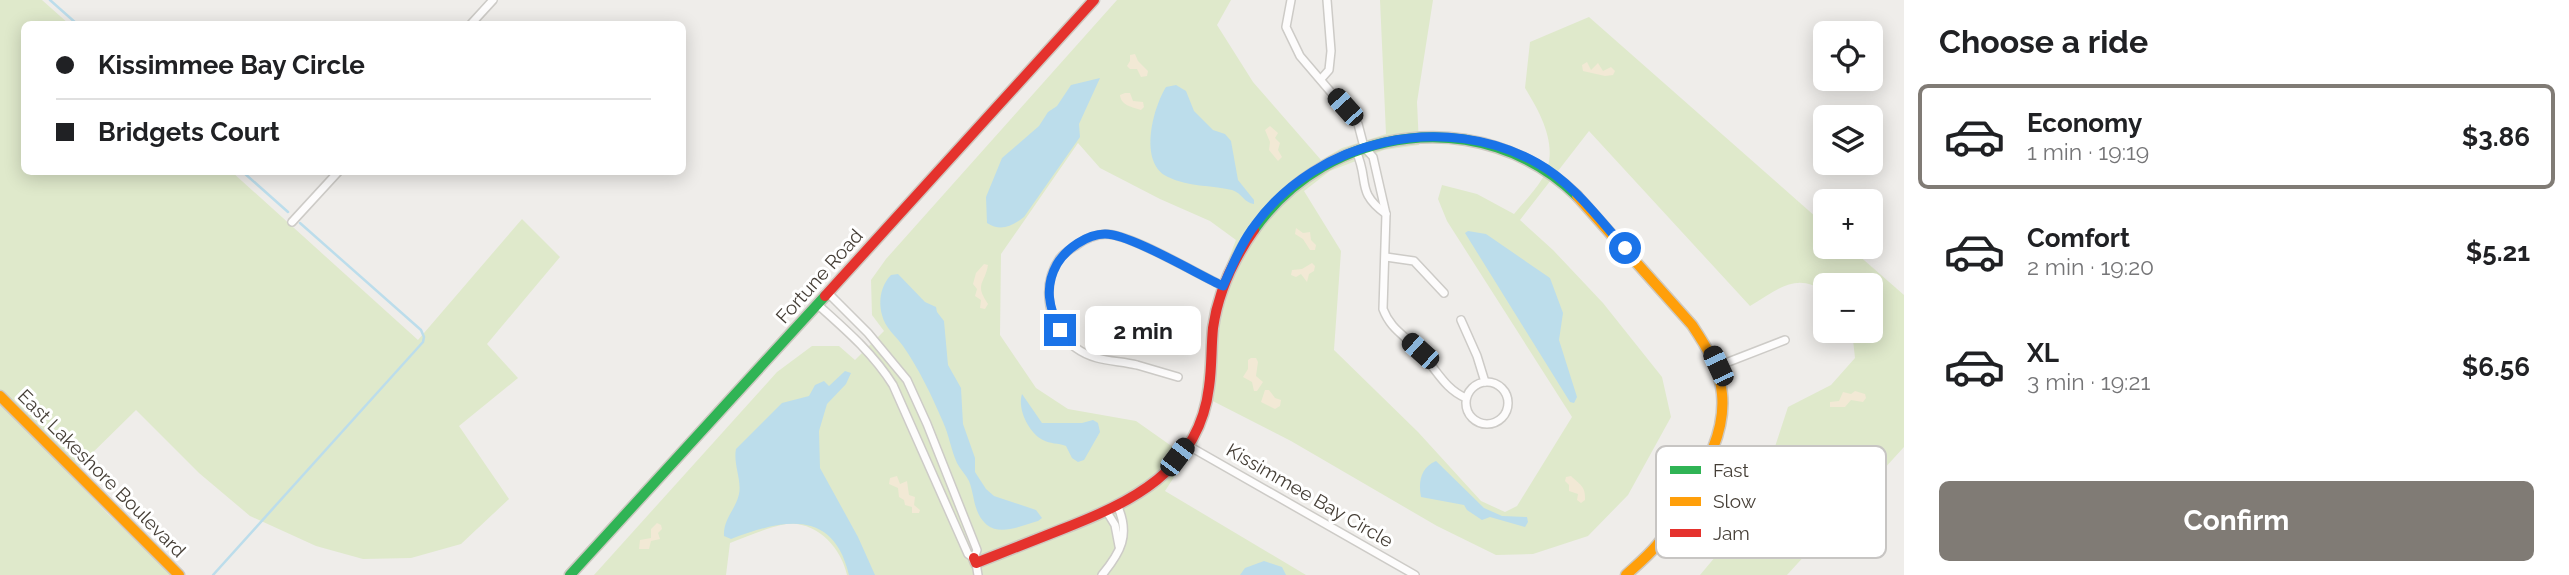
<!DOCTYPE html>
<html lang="en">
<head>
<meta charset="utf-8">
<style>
  :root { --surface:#fff; --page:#f6f6f6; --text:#202124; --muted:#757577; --line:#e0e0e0; --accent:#807b75 }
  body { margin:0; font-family:Raleway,sans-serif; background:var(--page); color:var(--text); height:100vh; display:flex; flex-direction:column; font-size:26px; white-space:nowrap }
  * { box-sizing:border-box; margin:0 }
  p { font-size:23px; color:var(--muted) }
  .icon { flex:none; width:38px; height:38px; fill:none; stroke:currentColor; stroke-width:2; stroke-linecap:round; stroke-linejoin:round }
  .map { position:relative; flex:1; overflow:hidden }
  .panel { display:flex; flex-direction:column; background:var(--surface); width:665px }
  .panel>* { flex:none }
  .top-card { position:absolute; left:21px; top:21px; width:665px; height:154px; border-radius:10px; box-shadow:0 4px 18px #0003; display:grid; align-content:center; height:154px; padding:0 35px; background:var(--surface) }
  .buttons { position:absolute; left:1813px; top:21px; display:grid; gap:14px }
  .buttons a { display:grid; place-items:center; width:70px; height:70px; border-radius:10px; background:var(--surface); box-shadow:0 4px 18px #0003; font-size:35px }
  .end { position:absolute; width:32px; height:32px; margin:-16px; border:9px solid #1a73e8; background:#fff; box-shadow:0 0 0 4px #fff }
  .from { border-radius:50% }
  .bubble { position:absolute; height:49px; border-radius:10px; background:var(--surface); box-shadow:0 4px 18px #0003; font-size:23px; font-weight:700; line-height:49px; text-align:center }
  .car { position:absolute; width:21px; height:42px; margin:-21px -10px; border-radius:9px; box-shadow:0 0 5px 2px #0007; background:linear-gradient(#222 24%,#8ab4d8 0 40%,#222 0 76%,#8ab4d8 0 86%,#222 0) }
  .top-card b { display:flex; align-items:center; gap:24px; height:66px; font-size:26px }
  .top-card b+b { border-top:2px solid var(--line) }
  .top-card i { width:18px; height:18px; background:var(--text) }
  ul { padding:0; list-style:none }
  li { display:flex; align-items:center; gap:21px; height:105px; margin:0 14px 10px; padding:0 21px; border:4px solid transparent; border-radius:10px }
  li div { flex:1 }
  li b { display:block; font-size:26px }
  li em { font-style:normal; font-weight:700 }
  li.selected { border-color:var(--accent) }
  li>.icon { width:63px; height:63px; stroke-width:1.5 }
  h2 { padding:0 35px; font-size:32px; line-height:84px }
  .action { display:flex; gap:14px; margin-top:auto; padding:14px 35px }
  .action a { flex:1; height:80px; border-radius:10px; background:var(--accent); color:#fff; font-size:28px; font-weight:700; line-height:80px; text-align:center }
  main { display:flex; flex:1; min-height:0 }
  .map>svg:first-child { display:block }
  .green { fill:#dfe9cb }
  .sand { fill:#f2e9d5 }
  .water { fill:#bcddeb }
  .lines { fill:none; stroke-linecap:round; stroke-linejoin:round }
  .stream { stroke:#bcddeb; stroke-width:2.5 }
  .street-casing { stroke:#cdcbc7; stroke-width:10 }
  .fast-casing { stroke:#cec9c1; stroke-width:13 }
  .slow-casing { stroke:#cec9c1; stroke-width:13 }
  .jam-casing { stroke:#cec9c1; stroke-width:13 }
  .street { stroke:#fdfcfc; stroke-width:7 }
  .fast { stroke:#30b455; stroke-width:10 }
  .slow { stroke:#ff9f0a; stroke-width:10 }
  .jam { stroke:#e5322d; stroke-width:10 }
  .route { stroke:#1a73e8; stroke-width:9 }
  .labels { text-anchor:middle; stroke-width:6; stroke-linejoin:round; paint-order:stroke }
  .street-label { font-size:19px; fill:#453e36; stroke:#fff }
  .key { fill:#fff; stroke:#c7c5c3; stroke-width:2 }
  .key-label { font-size:19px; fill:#453e36 }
</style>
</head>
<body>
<main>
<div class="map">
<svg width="1904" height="575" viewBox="0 0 1904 575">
  <rect width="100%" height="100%" fill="#efedea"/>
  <g class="green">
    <path d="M 0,0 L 42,0 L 69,24 L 24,24 L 24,172 L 232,172 L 418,340 L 522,219 L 560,257 L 487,344 L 518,378 L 459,426 L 509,499 L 461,544 L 411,558 L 363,559 L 316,546 L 250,516 L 199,473 L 136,410 L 77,468 L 0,391 Z"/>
    <path d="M 1117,0 L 1231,0 L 1217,25 L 1253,82 L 1321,160 L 1342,148 L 1386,134 L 1380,0 L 1433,0 L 1417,102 L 1419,145 L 1384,150 L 1330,171 L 1304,191 L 1341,251 L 1334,350 L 1418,432 L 1481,501 L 1505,512 L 1517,506 L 1572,417 L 1447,221 L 1438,199 L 1442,185 L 1477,194 L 1514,214 C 1523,203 1534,192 1542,179 C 1561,150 1541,114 1525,88 L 1530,42 L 1589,17 L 1825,225 L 1825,247 L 1849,247 L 1904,295 L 1904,447 L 1787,575 L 1700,575 L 1721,550 L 1768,468 L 1788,407 L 1831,385 L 1855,358 L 1852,331 L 1871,331 L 1871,285 L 1825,285 L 1825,293 C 1797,270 1776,291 1750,306 L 1589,131 L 1520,220 L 1553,250 L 1603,303 L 1662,377 L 1671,417 L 1628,495 L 1588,536 L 1533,554 L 1496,555 L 1437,526 L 1291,441 L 1201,395 L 1212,302 L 1236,240 L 1210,221 L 1160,199 L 1100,168 L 1078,143 L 1001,254 L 1000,335 L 1036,388 L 1068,409 L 1136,421 L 1187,457 L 1165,491 L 1306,575 L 847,575 C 841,546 813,517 781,525 C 764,529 746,537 730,543 L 726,575 L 594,575 L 777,372 L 812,346 L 839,346 L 855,360 L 884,331 L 872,315 L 871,280 L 886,259 Z"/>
    <path d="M 0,402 L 108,514 L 172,575 L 0,575 Z"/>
  </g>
  <g class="sand">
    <path d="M 1135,54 L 1138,61 L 1148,71 L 1147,76 L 1141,77 L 1137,69 L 1130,69 L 1127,66 L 1130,61 L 1130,55 Z"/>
    <path d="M 1587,62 L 1591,70 L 1598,63 L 1603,71 L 1611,67 L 1615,71 L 1613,75 L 1605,76 L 1583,71 L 1582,65 Z"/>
    <path d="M 1125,93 L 1130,93 L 1133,101 L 1143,102 L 1144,107 L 1141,110 C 1133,107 1121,106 1120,95 Z"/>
    <path d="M 1270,126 L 1278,133 L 1275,138 L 1280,143 L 1278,150 L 1282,157 L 1278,161 L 1269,150 L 1270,142 L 1265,130 Z"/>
    <path d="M 1296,228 L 1303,233 L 1310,232 L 1311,240 L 1316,245 L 1315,250 L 1310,250 L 1303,239 L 1295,234 Z"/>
    <path d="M 1312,263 L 1315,266 L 1314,271 L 1309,274 L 1307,282 L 1301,274 L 1296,277 L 1291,275 L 1292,270 L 1302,269 Z"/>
    <path d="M 984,264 L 988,265 C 985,284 974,283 988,304 L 985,309 L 980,308 L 981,300 L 975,296 L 977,289 L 973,284 L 976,273 Z"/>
    <path d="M 1251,358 L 1256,358 L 1258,362 L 1256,376 L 1263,382 L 1257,391 L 1254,391 L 1252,382 L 1243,377 L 1248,369 L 1248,360 Z"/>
    <path d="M 1265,390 L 1269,390 L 1275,398 L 1281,400 L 1280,406 L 1275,409 L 1261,402 Z"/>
    <path d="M 1855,391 L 1865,394 L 1866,398 L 1863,402 L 1851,400 L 1845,407 L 1830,407 L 1830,402 L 1839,401 L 1843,392 L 1851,394 Z"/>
    <path d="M 897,476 L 900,484 L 907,481 L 909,495 L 915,497 L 914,505 L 920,510 L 919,513 L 912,513 L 912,507 L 905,505 L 904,500 L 899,497 L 898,488 L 889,484 L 890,478 Z"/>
    <path d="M 1571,476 C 1579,484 1586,486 1585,500 L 1581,503 L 1577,500 L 1578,494 L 1569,491 L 1569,485 L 1565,481 L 1566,477 Z"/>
    <path d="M 657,523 L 661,525 L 662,529 L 658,533 L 660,539 L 651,541 L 649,549 L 639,549 L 640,540 L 651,538 L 651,529 Z"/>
  </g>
  <g class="water">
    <path d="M 1100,78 L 1079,124 L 1080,137 L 1024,217 C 1012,226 1001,232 987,223 L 986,197 L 1002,158 L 1039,126 L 1048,112 L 1057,106 L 1071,85 Z"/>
    <path d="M 1176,85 L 1186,91 L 1194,111 L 1213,130 L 1225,134 L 1231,141 L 1238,180 L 1254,200 L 1254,204 C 1244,203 1242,193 1232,190 C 1211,185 1188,187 1168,177 C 1138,163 1153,108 1166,87 Z"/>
    <path d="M 1468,231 L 1486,234 L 1550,278 L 1563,313 L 1559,340 L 1577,397 L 1574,403 L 1570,402 L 1465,233 Z"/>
    <path d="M 898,274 L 925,302 L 936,307 L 937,312 L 944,321 L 948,365 L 961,388 L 963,424 L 975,458 L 975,472 L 986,489 L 994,496 L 1036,510 L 1042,518 L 1038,521 C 1023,525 1001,536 987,525 C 973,513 975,496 969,481 C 966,475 960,469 957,463 C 951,450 949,435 943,422 C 932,396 919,369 903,346 C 895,335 885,328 882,315 C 878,301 881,285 891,275 Z"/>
    <path d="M 845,371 L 851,373 L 846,384 L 827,404 L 819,431 L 820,468 L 858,537 L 875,575 L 849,575 C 833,507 781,520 731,539 L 724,536 C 723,519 736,509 739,494 C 742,480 733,464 736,449 L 782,403 L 809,396 L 815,385 L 824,381 L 829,386 Z"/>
    <path d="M 1022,394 L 1042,423 L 1082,423 L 1093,420 L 1098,423 L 1100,432 L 1084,460 L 1078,462 L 1072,458 L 1066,446 C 1058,443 1050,444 1043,440 C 1029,433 1017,409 1022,394 Z"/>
    <path d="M 1436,461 L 1484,508 L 1502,516 L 1527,517 L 1528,522 L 1525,527 L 1490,517 L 1482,520 L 1467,510 L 1464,505 L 1421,497 C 1418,482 1421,467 1436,461 Z"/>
    <path d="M 1264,561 L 1282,567 L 1286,575 L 1240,575 L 1245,568 Z"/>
  </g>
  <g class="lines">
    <g class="stream">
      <path d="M 50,0 L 77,24"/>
      <path d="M 243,172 L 288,212"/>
      <path d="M 213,575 L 423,342 L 424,337 L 421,330 L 300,223"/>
    </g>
    <defs>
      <g id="street">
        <path d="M 1291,0 L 1286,27 L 1300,56 L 1358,124 L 1364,147 L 1373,157 L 1386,214 L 1383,309 C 1391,330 1405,335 1419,351 C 1436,368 1444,389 1466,398"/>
        <path d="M 471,24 L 493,0"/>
        <path d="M 1321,79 L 1329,70 L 1331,51 L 1327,0"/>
        <path d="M 1356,151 C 1370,182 1355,191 1386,214"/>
        <path d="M 292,222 L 338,172"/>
        <path d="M 1386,257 L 1414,261 L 1444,293"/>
        <path d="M 817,304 C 845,329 873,353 893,385 L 968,554 L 974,558 L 977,550 L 927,424 L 907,380 L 868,333 L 828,293"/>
        <path d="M 1461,320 L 1477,356 L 1485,382"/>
        <path d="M 1718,366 L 1785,340"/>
        <path d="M 1178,377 C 1164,373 1151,369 1137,365 C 1116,360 1095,362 1076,348 C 1048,328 1040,286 1060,258 C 1064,253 1071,249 1077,245 C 1084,239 1097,234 1107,234 C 1134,236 1195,273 1223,286"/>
        <circle cx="1487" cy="403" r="21"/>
        <path d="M 1187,445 L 1415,575"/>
        <path d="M 1107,512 L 1115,525 L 1119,546"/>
        <path d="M 976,563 L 978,575"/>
        <path d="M 1102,575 C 1121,552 1130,535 1118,507"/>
      </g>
      <g id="fast">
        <path d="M 1254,230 C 1328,124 1483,104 1577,196"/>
        <path d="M 570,575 L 825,296"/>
      </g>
      <g id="slow">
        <path d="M 1577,196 L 1692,325 C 1706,346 1720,368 1722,394 C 1726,435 1703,470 1683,504 C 1675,518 1668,532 1657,545 C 1648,556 1637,565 1626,575"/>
        <path d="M 0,396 L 179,575"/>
      </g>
      <g id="jam">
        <path d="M 825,296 L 1094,0"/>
        <path d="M 974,558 L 976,563 C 1004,552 1032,541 1060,530 C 1130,503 1199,471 1209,387 C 1212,367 1211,348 1213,328 C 1218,293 1233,260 1254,230"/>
      </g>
    </defs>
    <use href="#street" class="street-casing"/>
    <use href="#fast" class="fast-casing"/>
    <use href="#slow" class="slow-casing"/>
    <use href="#jam" class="jam-casing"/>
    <use href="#street" class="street"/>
    <use href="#fast" class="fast"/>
    <use href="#slow" class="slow"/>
    <use href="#jam" class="jam"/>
  </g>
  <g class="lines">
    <path class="route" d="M 1060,330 C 1049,308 1044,287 1057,264 C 1066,249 1087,234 1105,234 C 1130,234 1197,274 1223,286 C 1233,265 1241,243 1255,225 C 1317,139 1445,111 1537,163 C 1573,183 1598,218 1625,248"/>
  </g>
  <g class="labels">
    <g class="street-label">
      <text transform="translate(819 276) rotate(-48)" y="7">Fortune Road</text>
      <text transform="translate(102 473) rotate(45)" y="7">East Lakeshore Boulevard</text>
      <text transform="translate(1310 495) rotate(30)" y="7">Kissimmee Bay Circle</text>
    </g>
  </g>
  <rect x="1656" y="446" width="230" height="112" rx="10" class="key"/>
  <rect x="1670" y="466" width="31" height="8" fill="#30b455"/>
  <rect x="1670" y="497" width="31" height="9" fill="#ff9f0a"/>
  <rect x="1670" y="529" width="31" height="8" fill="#e5322d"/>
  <g class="key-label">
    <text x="1713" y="477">Fast</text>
    <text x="1713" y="508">Slow</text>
    <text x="1713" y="540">Jam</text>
  </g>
</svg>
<div class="buttons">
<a><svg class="icon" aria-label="locate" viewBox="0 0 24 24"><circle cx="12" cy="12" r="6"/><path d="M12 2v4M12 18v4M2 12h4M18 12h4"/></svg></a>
<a><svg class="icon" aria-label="layers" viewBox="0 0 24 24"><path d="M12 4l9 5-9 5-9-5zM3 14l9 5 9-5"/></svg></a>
<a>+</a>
<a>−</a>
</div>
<i class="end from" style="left:1625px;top:248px"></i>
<i class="end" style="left:1060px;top:330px"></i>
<div class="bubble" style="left:1085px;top:306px;width:116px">2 min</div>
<i class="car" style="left:1345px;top:107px;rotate:318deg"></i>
<i class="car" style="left:1420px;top:351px;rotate:312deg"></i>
<i class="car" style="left:1718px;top:366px;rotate:335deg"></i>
<i class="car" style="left:1177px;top:457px;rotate:37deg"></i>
<div class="top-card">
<b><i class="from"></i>Kissimmee Bay Circle</b>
<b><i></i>Bridgets Court</b>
</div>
</div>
<section class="panel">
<h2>Choose a ride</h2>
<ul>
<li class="selected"><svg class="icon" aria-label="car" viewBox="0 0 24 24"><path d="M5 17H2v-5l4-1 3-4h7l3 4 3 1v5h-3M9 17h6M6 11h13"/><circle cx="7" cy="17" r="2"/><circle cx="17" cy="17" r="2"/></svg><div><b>Economy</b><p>1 min · 19:19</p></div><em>$3.86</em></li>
<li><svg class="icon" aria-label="car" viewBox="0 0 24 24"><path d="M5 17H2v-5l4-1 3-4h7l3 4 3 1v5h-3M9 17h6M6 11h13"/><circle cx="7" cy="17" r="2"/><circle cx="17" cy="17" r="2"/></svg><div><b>Comfort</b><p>2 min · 19:20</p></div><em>$5.21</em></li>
<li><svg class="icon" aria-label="car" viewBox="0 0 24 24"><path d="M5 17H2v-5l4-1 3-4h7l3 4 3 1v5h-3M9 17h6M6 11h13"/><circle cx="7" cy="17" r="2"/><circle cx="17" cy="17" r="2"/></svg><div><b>XL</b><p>3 min · 19:21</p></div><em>$6.56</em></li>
</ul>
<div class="action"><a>Confirm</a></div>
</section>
</main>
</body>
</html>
